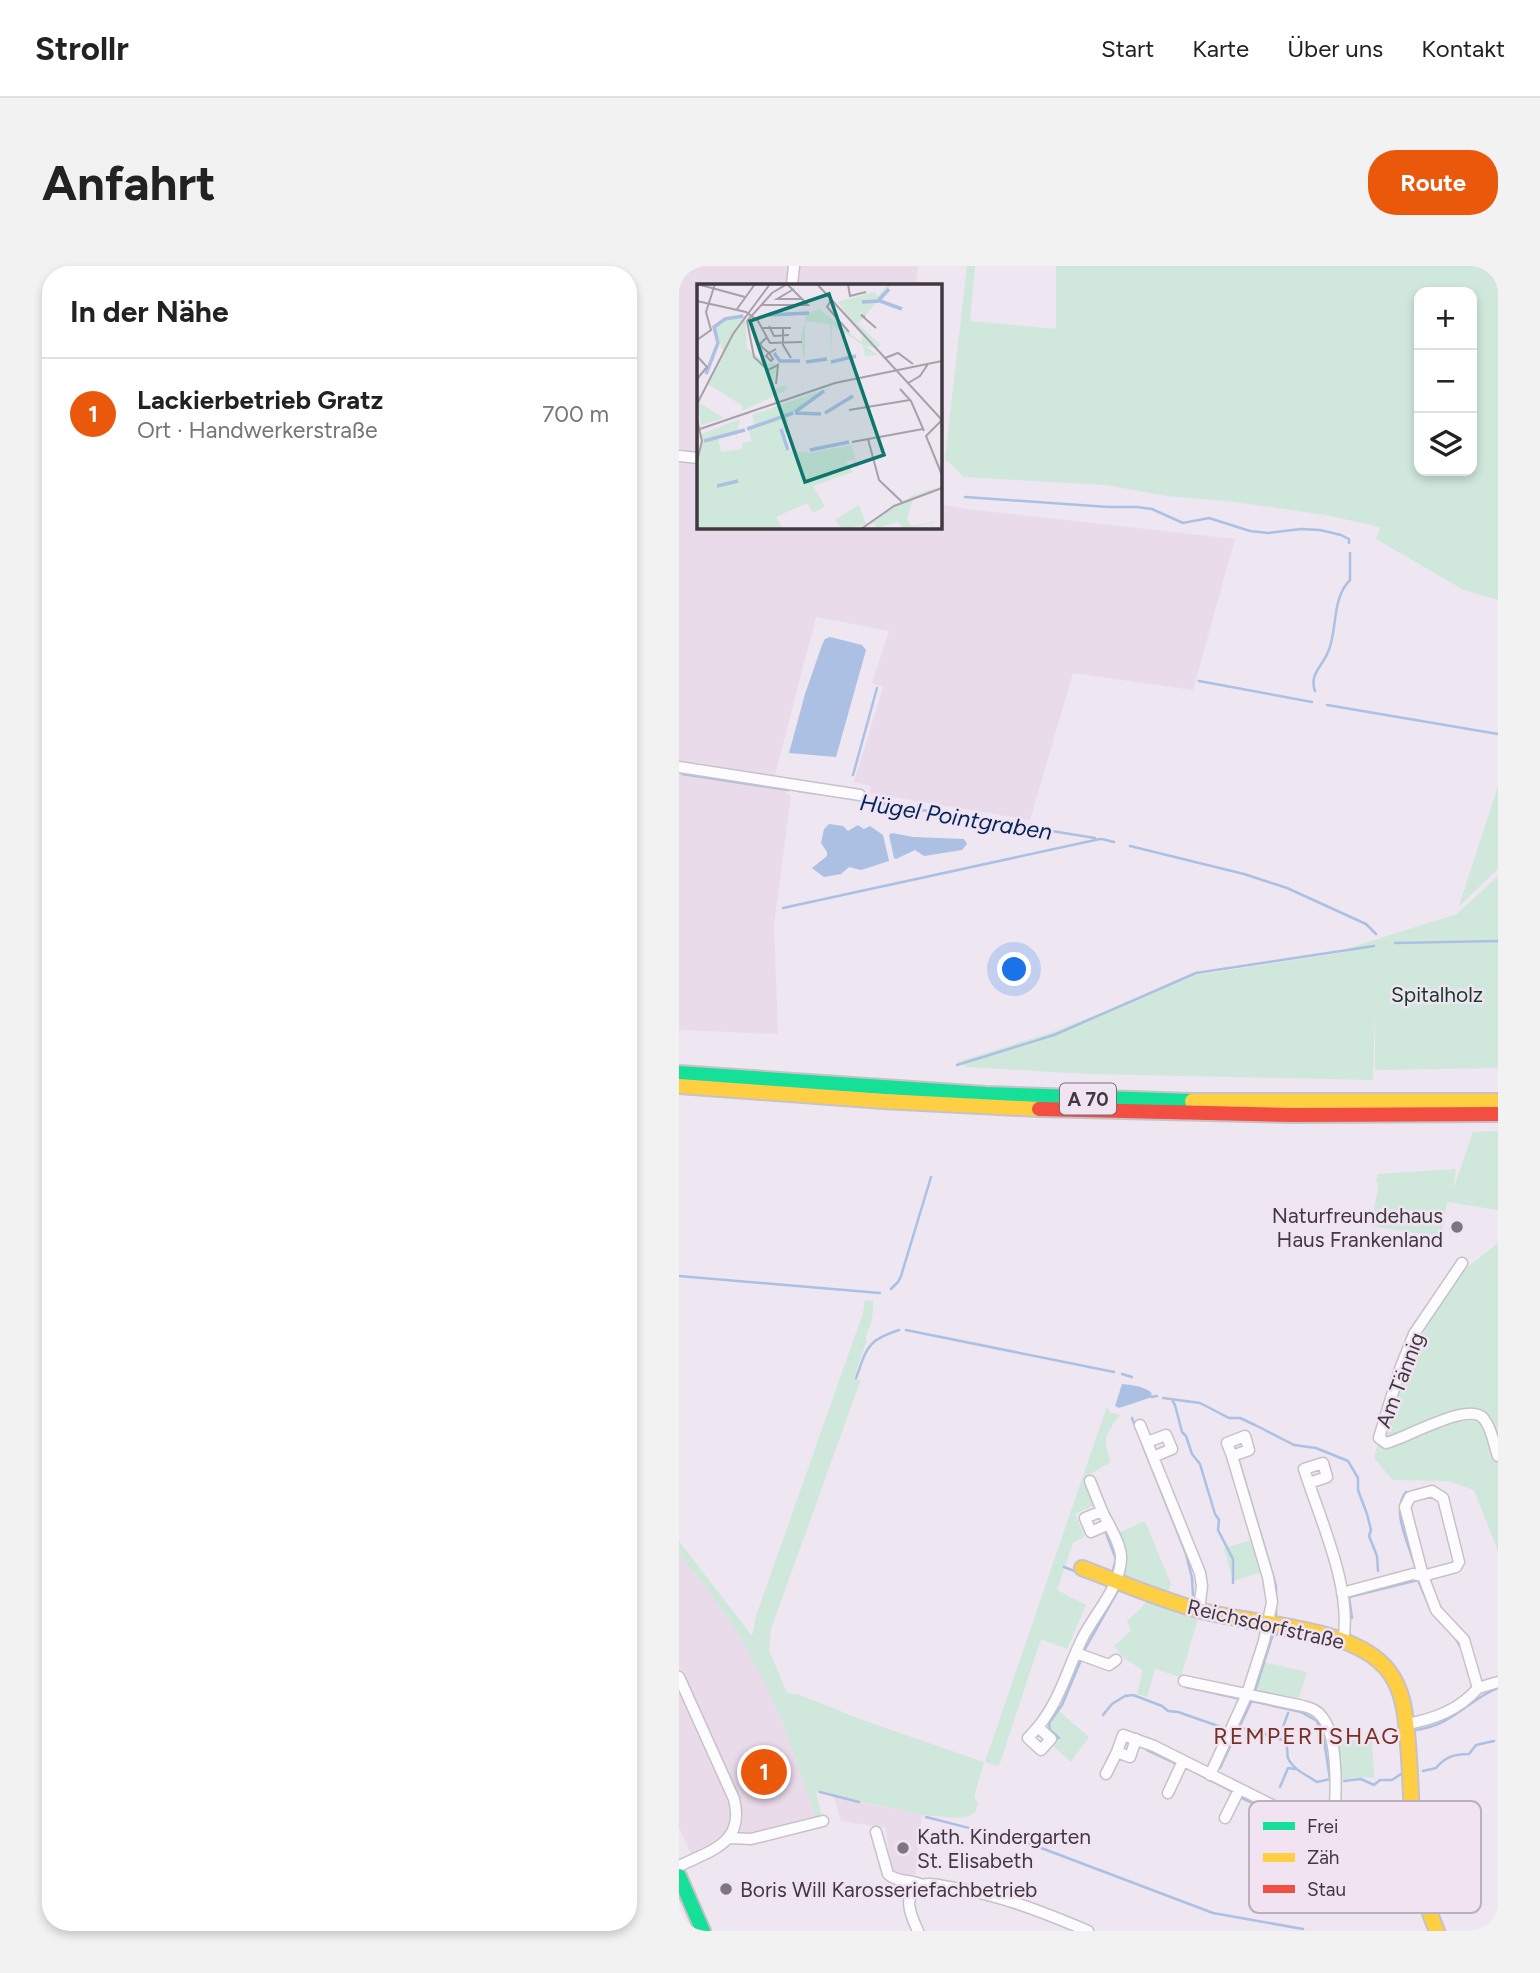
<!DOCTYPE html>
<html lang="de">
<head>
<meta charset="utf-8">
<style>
  body { margin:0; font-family:Figtree,sans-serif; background:#f2f2f2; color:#222 }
  .controls { position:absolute; right:21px; top:21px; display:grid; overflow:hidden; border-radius:14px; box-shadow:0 4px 10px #0003 }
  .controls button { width:63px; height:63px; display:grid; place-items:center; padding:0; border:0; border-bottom:2px solid #e0e0e0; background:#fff; color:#222; font:35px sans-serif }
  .you { position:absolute; left:336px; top:704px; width:24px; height:24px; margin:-18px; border:5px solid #fff; border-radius:50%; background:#1a73e8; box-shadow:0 0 0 10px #1a73e833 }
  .badge { display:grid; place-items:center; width:46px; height:46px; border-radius:50%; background:#ea580c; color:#fff; font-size:23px; font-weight:700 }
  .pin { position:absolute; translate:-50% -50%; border:4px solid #fff; box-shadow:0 2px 7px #0006 }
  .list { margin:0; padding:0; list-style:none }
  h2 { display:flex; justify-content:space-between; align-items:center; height:91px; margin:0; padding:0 28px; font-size:30px }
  h2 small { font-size:23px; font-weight:400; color:#767676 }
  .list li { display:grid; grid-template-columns:46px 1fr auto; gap:21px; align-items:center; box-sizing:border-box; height:112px; padding:0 28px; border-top:2px solid #e0e0e0 }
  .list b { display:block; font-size:26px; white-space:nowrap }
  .list p { margin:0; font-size:23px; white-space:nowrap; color:#767676 }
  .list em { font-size:23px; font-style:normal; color:#767676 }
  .icon { flex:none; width:38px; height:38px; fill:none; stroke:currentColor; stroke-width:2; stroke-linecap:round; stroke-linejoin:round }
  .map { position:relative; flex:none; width:819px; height:1665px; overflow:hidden; border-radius:28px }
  header { display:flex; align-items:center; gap:42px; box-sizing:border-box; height:98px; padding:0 35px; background:#fff; border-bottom:2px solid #e0e0e0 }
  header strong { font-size:33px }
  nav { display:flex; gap:38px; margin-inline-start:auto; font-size:24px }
  .intro { display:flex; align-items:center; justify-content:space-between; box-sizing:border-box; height:168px; padding:0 42px }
  h1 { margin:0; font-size:49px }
  .button { padding:18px 32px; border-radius:28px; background:#ea580c; color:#fff; font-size:24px; font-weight:700 }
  main { display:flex; gap:42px; padding:0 42px }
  aside { flex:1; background:#fff; border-radius:28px; box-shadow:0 4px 10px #0003 }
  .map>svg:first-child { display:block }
  .built { fill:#eadbeb }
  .green { fill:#d0e7db; fill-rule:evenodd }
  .water { fill:#acc0e3 }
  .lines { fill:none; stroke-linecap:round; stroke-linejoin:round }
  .stream { stroke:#acc0e3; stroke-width:2.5 }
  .street-casing { stroke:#c8c2c8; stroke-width:13 }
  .fast-casing { stroke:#c8c2c8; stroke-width:18 }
  .slow-casing { stroke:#c8c2c8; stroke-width:18 }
  .jam-casing { stroke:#c8c2c8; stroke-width:18 }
  .street { stroke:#fcfbfd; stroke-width:10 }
  .fast { stroke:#16e098; stroke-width:14 }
  .slow { stroke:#ffcf43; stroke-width:14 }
  .jam { stroke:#f24e42; stroke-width:14 }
  .poi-dot { fill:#7d767e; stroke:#f2e3f3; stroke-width:2.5 }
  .labels { text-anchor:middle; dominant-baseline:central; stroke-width:5; stroke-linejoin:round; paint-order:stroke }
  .shield { fill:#f2e3f3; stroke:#756d76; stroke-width:2 }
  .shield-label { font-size:19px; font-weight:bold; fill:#403a40 }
  .park-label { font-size:21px; fill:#103d27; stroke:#f2e3f3 }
  .poi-label { font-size:21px; fill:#403a40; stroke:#f2e3f3; text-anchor:start }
  .street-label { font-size:21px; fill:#403a40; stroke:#f2e3f3 }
  .water-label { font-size:23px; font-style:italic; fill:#00275b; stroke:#f2e3f3 }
  .neighbourhood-label { font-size:23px; letter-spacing:2px; fill:#753121; stroke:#f2e3f3 }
  .inset-river { fill:none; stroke:#acc0e3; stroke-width:3.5 }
  .inset-road { fill:none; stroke:#a8a1aa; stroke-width:2 }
  .view { fill:#0f766e; fill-opacity:0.15; stroke:#0f766e; stroke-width:3.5 }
  .inset-edge { fill:none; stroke:#403a40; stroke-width:3.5 }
  .key { fill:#f2e3f3; stroke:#bdb0bd; stroke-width:2 }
  .key-label { font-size:19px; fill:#403a40 }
</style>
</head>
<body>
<header>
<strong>Strollr</strong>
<nav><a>Start</a><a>Karte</a><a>Über uns</a><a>Kontakt</a></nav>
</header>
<div class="intro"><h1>Anfahrt</h1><a class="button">Route</a></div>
<main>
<aside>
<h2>In der Nähe<small></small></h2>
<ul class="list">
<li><span class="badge">1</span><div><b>Lackierbetrieb Gratz</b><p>Ort · Handwerkerstraße</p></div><em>700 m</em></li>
</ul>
</aside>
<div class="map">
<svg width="819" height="1665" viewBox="0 0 819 1665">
  <rect width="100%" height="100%" fill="#eee6f0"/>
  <!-- built -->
  <path class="built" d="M 0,0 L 239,0 L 237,19 L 19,19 L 19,261 L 261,261 L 261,238 L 288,243 L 556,273 L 514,424 L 394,407 L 351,554 L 191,527 L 192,520 L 175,516 L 204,421 L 193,417 L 210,365 L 137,351 L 94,517 L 112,530 L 95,659 L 99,768 L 0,764 Z
    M 0,1288 L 31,1327 L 62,1372 L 86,1418 L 104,1457 L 138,1555 L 84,1570 L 50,1571 L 30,1585 L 12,1588 L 0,1562 Z
    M 155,1531 L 243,1549 L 236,1611 L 217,1609 L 211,1603 L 207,1562 L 162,1555 Z"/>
  <!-- green -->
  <path class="green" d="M 288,0 L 296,0 L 291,55 L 377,63 L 377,0 L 819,0 L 819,334 L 785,324 L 697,273 L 701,262 L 697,260 L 647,249 L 557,236 L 489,230 L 427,219 L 285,211 L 266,193 ZM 740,26 L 793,26 L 793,205 L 740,205 Z
    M 819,520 L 819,603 L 780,640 Z
    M 819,610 L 819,802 L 696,804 L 696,743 L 694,814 L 410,808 L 289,801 L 278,796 L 374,766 L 518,709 L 667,686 L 667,683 L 778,648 Z
    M 819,865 L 819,944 L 768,936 L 762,971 L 692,960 L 700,917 L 697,916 L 699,908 L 777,903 L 774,924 L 794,866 Z
    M 819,977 L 819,1285 L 795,1224 L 769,1215 L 714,1214 L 695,1192 L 703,1164 L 753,1048 L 785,1004 Z
    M 186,1034 L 194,1035 C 194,1043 194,1053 191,1060 C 188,1067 186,1070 187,1077 L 175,1111 L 179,1114 L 182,1113 L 92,1363 L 90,1384 L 108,1427 L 118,1428 L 186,1455 L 305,1496 L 295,1531 L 299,1538 L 297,1545 L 290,1550 L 279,1552 L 243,1549 L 137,1526 L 144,1555 L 138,1555 L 104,1457 L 86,1418 L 62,1372 L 31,1327 L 0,1288 L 0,1275 L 73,1370 L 77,1350 L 184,1047 Z
    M 428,1140 L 431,1146 L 441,1149 C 426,1169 423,1172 432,1196 L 413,1207 L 406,1215 L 416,1239 L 396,1248 L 406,1270 L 394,1277 L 378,1324 L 407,1339 L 388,1383 L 362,1373 L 320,1500 L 306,1496 Z
    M 466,1255 L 492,1318 L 489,1326 L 443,1308 L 437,1268 Z
    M 576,1273 L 586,1305 L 554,1315 L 545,1282 Z
    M 471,1330 L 521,1345 L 502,1411 L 476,1403 L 468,1431 L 458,1428 L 464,1404 L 446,1393 L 435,1380 L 452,1365 L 448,1355 L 462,1342 Z
    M 583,1396 L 628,1406 L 619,1435 L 580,1426 L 577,1417 Z
    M 375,1441 L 410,1471 L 392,1496 L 371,1477 L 362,1458 Z
    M 693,1471 L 695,1512 C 681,1510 670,1514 656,1513 L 653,1477 Z"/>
  <!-- water -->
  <path class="water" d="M 151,371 L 183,379 L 187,384 L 157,491 L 110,487 L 126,428 L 143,379 L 146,373 Z
    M 150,558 L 164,560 L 169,565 L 179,559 L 185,563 L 191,560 L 204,569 L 210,595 L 182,604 L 170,601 L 162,608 L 145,611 L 133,602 L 148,590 L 148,586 L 142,577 L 145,563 Z
    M 213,567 L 234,571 L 285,573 L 288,578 L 283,584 L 245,590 L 236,584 L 217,593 L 215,592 L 210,569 Z
    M 443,1118 C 455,1119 462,1120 472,1126 L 473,1131 L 440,1142 L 436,1140 Z"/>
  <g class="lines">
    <!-- stream -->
    <path class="stream" d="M 286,231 L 429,241 L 458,241 L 473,243 L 504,257 L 530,252 L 571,265 L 589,267 L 622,263 L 641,264 L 662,269 L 670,273 L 670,277
      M 520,415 L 633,436
      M 636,425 C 630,408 643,401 649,386 C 659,364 652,333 671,314 L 671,287
      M 648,439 L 819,468
      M 3,508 L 109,524
      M 174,509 L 198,422
      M 119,525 L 157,530
      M 181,534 L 416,572
      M 423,573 L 435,576
      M 451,580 L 565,608 L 608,622 L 687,658 L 697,668
      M 104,642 L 421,573
      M 716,677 L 819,675
      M 278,799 L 375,769 L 517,707 L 695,680
      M 0,1010 L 201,1027
      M 212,1023 L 219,1016 L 222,1010 L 252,911
      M 227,1064 L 435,1106
      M 443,1108 L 453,1111
      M 177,1112 C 188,1082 188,1074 220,1064
      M 473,1131 L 478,1130
      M 484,1132 L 521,1137 L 550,1152 L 561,1152 L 576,1159 L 615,1179 L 637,1182 L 669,1195 L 679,1212 L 679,1224 L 688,1248 L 692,1264 L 690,1270 L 698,1290 L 699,1305
      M 493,1134 L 496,1139 L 503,1166 L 507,1170 L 513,1188 L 521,1198 L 536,1248 L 540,1254 L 539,1264 L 554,1293 L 554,1317
      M 453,1152 L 507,1288 L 513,1312 L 514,1329
      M 560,1195 L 597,1320 L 597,1352
      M 727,1226 C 712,1244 729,1276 735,1297
      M 427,1267 L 437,1293 L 434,1304
      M 385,1301 L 398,1306
      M 673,1352 L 670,1331 L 739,1314 L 753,1347 L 775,1370 L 783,1383
      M 549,1358 L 584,1366
      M 590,1367 L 653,1379
      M 406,1383 L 440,1323
      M 507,1421 L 562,1433
      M 575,1428 L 594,1368
      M 568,1434 L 622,1446 L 638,1455 L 645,1474 L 652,1520
      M 424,1449 L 433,1438 L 446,1430 L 454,1429 L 483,1440 L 489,1445 L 499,1446 L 542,1461
      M 559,1461 C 574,1465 588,1467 601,1473 C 611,1476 607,1485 609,1492 C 614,1504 628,1509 638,1516 L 651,1513
      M 737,1464 C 776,1458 787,1435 819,1422
      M 380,1472 L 371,1464 L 370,1457 L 383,1439 L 402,1394
      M 604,1474 L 604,1461 L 609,1447
      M 468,1484 L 496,1497
      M 508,1502 L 554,1526
      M 541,1502 L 573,1434
      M 744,1505 L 757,1502 C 766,1491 775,1488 790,1488 L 797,1479 L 815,1475
      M 665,1515 L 682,1513 L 695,1519 L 701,1514 L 713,1514 L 725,1506
      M 601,1521 L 609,1502 L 616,1503
      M 141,1526 L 180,1536
      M 563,1532 L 615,1557
      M 247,1551 L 349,1577 L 534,1647 L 624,1663
      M 626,1560 L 638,1563
      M 655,1566 L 669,1569
      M 682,1571 L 717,1572"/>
    <!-- street casing -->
    <g class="street-casing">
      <path id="street" d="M 113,19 L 115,0
        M 0,190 L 19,192
        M 0,501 L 181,529
        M 783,997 L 735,1068 L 721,1103 L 700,1172 L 707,1177 C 728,1172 791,1134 805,1153 C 813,1163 815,1179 819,1190
        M 461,1159 L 468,1176
        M 487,1169 L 493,1183 L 474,1191 L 468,1176 Z
        M 566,1170 L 570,1184 L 553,1190 L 548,1177 Z
        M 474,1191 L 521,1307 L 523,1320 L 520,1344
        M 411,1215 L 423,1245
        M 630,1217 L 648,1211 L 644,1197 L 625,1203 C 641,1253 674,1324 664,1375
        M 753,1225 L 764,1232 L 780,1296 L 777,1301 L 744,1310 L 726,1241 L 731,1231 Z
        M 663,1327 L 734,1308 L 744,1310 L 757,1344 L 785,1374 L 799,1422 C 780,1444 755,1453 728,1458
        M 397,1387 L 430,1399 L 437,1394
        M 0,1411 L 55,1533 C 66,1577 33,1584 0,1600
        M 505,1415 L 624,1440 C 632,1442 638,1444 643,1451 C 660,1471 658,1536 653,1562
        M 799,1422 L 819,1416
        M 359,1461 C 381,1434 388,1404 403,1373 C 415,1348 443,1320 442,1290 C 441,1276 429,1258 423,1245 L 406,1252 L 412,1266 L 430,1258
        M 359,1461 L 372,1473 L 362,1484 L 349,1472 Z
        M 457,1473 L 451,1491 L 438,1486 L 444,1469 L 475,1480 L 621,1553 L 676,1565 L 731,1568
        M 427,1508 L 438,1486
        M 531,1509 L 568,1428 L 585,1375 L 593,1336 L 589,1311 L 553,1190
        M 489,1527 L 504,1495
        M 546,1552 L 560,1524
        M 197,1566 L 209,1608 C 218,1617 232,1613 243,1619
        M 51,1572 L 72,1573 L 144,1555
        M 612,1582 L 621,1553
        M 667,1615 L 676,1565
        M 239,1665 C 232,1650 221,1627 244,1619 C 252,1616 263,1620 270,1621 C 319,1628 364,1646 409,1665"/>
    </g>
    <!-- fast casing -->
    <g class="fast-casing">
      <path id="fast" d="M 0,807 L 307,828 L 513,835
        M 0,1610 L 24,1665"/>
    </g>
    <!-- slow casing -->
    <g class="slow-casing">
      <path id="slow" d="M 0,820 L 205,835 L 360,843
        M 513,835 L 819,835
        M 403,1302 C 443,1317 482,1334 523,1345 C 574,1358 660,1360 700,1395 C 718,1410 725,1434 727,1457 C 736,1532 726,1593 758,1665"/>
    </g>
    <!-- jam casing -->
    <g class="jam-casing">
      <path id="jam" d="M 360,843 L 614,849 L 819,848"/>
    </g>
    <!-- street -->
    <use href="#street" class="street"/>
    <!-- fast -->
    <use href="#fast" class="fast"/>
    <!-- slow -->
    <use href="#slow" class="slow"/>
    <!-- jam -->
    <use href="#jam" class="jam"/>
  </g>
  <!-- markers -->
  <g class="poi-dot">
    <circle cx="778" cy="961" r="7"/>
    <circle cx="224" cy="1582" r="7"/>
    <circle cx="47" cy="1623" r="7"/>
  </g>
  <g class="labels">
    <!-- shield labels -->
    <rect class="shield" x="381" y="817.5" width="56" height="31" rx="5"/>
    <g class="shield-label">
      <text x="409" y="833">A 70</text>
    </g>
    <!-- park labels -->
    <g class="park-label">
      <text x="758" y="728">Spitalholz</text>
    </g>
    <!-- poi labels -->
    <g class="poi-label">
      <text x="764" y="949" text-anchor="end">Naturfreundehaus<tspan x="764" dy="24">Haus Frankenland</tspan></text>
      <text x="238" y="1570">Kath. Kindergarten<tspan x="238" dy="24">St. Elisabeth</tspan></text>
      <text x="61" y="1623">Boris Will Karosseriefachbetrieb</text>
    </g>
    <!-- street labels -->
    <g class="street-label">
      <text transform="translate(721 1114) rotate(-69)">Am Tännig</text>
      <text transform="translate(587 1358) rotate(13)">Reichsdorfstraße</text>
    </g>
    <!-- water labels -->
    <g class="water-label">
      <text transform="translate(277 551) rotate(9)">Hügel Pointgraben</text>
    </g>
    <!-- neighbourhood labels -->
    <g class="neighbourhood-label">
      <text x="628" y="1470">REMPERTSHAG</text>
    </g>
  </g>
  <!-- overview -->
  <g transform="translate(18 18)">
    <rect width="245" height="245" fill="#eee6f0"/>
    <path d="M 191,0 L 195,0 L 161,40 L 183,60 L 181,64 L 167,62 L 181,71 L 168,72 L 166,61 L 135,41 L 134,77 L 133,40 L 108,37 L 108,75 L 107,74 L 104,55 L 109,30 L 122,25 L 164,58 L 166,53 L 141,18 L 177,8 L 181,12 ZM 48,31 L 50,65 L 70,79 L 81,79 L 75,106 L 89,101 L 90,106 L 45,127 L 46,122 L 11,100 L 27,71 L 18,43 L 28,35 ZM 134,103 L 91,134 L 89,152 L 91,166 L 112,169 L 155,161 L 161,187 L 157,175 L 149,177 L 156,188 L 116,202 L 128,222 L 116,229 L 110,219 L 79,233 L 86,245 L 0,245 L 0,179 L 5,150 L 43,135 L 39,150 L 42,158 L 37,149 L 21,154 L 24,168 L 45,165 L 45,159 L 54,157 L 51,143 L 58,140 L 55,131 ZM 1,118 L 27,134 L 4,141 ZM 245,202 L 216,215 L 210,234 L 214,242 L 245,236 L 234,239 L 235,245 L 233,239 L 207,245 L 201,238 L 180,244 L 177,239 L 145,245 L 138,236 L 162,221 L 169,240 L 215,212 Z" fill="#d0e7db"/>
    <path class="inset-river" d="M 183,17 L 205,25M 165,18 L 181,17 L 192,5M 72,31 L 112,29M 77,69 L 83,77 L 103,77M 109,78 L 130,75M 134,78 L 159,72M 9,90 L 21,59 L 17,43 L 28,35 L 46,32M 98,128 L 127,107M 98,129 L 124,130M 128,129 L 156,112M 50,145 L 96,129M 84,145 L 91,166M 7,157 L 48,146M 113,166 L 152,158M 20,202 L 41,197"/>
    <path class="inset-road" d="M 0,0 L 48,13M 120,0 L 245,136 L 229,152 L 245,191M 151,0 L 153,12 L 169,8M 97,5 L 80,15 L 106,15M 134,16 L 130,23 L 152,48M 0,17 L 49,28 L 61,37 L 73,59 L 105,58M 40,25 L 58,0M 168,33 L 164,31 L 179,44M 50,37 L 75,9 L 90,0 L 111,21 L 65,21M 50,37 L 57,73 L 71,86 L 81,81 L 79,100M 72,42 L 77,52 L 92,51M 86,43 L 86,61 L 94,74M 65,44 L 94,44M 69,54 L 63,60 L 66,64 L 72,69 L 79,65M 0,56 L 14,46 L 9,28 L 18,0M 72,69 L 76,75 L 74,77 L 69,72 ZM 0,72 L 10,83 L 0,95M 188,74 L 201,69 L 216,80M 211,99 L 223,92 L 231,80M 203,105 L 214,117 L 227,147M 0,120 L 36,50 L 73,0M 152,126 L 213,116M 0,135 L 5,157 L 0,177M 0,146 L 138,99 L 245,77M 171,155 L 182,196 L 205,218M 155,158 L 226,145M 164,245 L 197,222 L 245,204"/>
    <path class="view" d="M 132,10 L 187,171 L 108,198 L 53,37 Z"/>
    <rect width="245" height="245" class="inset-edge"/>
  </g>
  <!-- legend -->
  <rect x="570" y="1535" width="232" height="112" rx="10" class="key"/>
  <rect x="584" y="1556" width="32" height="8" fill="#16e098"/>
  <rect x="584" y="1587" width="32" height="9" fill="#ffcf43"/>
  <rect x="584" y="1619" width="32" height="8" fill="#f24e42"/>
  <g class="key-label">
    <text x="628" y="1567">Frei</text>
    <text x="628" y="1598">Zäh</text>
    <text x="628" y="1630">Stau</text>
  </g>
</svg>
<div class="controls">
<button>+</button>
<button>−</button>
<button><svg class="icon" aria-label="layers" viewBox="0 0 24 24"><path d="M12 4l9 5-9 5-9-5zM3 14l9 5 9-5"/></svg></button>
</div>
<div class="you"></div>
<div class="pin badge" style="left:85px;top:1506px">1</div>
</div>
</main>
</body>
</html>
